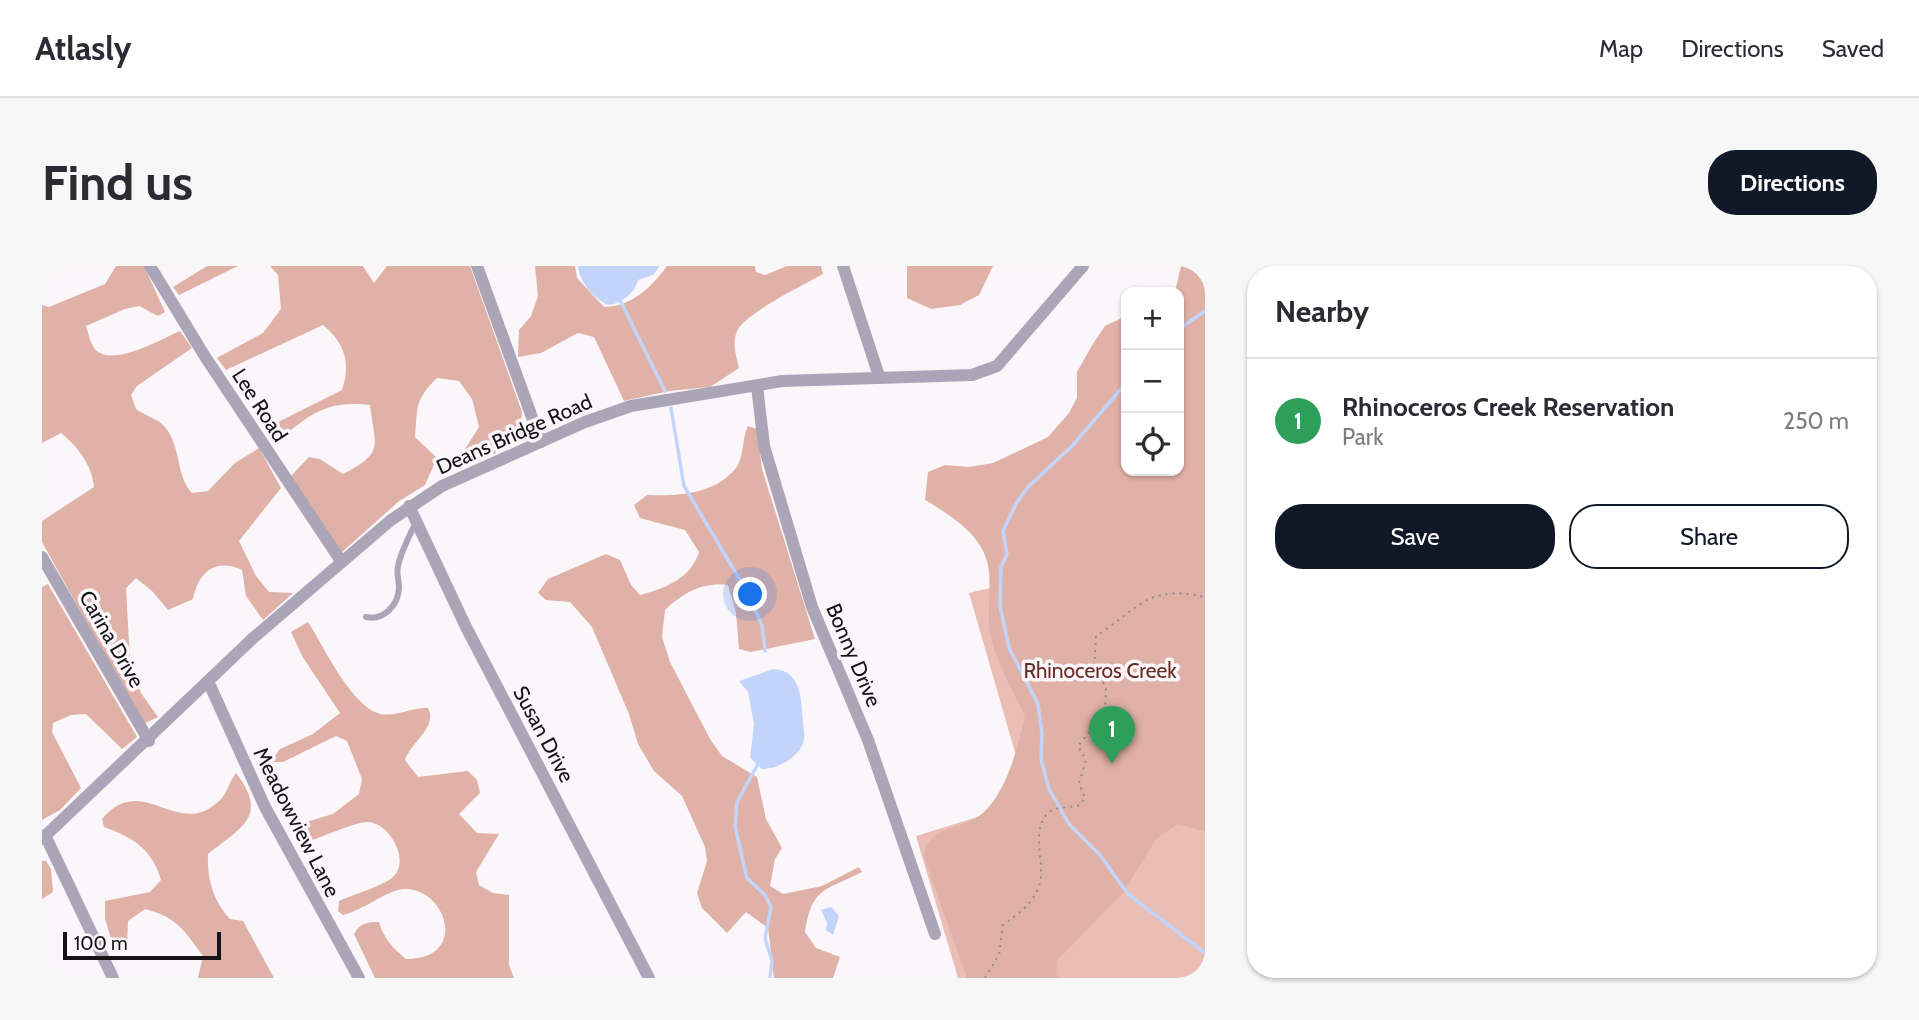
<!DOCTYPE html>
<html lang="en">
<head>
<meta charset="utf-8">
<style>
  body { margin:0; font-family:Cabin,sans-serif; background:#f7f7f7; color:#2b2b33 }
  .controls { position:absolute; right:21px; top:21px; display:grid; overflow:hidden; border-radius:14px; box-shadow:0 2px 5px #0004 }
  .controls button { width:63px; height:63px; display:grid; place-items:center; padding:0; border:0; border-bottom:2px solid #e1e1e2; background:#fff; color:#2b2b33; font:35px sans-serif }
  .scale { position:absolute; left:21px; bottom:18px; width:158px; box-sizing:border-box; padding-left:7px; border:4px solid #151315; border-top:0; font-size:19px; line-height:24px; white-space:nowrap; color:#151315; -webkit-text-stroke:5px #faf6fa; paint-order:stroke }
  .you { position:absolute; left:709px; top:329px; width:24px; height:24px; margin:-18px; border:5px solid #fff; border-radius:50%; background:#1a73e8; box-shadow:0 0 0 10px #1a73e833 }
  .badge { display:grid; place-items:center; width:46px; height:46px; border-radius:50%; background:#111827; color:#fff; font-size:23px; font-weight:700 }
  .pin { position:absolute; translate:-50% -58px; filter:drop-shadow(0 2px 4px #0008) }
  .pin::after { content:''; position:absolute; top:37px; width:24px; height:21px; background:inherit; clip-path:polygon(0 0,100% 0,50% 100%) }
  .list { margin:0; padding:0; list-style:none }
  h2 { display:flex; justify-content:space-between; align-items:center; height:91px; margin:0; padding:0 28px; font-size:30px }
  h2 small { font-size:23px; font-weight:400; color:#7c7c81 }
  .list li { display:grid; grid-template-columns:46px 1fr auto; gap:21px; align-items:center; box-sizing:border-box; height:126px; padding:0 28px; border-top:2px solid #e1e1e2 }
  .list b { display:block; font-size:26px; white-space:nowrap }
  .list p { margin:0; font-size:23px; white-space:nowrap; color:#7c7c81 }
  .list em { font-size:23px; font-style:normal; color:#7c7c81 }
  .actions { display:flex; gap:14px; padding:21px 28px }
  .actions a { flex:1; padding:16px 0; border:2px solid #111827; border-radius:28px; text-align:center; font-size:24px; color:#111827 }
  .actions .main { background:#111827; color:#fff }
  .icon { flex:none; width:38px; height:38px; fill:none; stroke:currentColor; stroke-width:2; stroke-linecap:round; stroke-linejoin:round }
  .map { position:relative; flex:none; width:1163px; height:712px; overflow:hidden; border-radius:28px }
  header { display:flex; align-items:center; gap:42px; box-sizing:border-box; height:98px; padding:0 35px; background:#fff; border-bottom:2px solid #e1e1e2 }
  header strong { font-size:33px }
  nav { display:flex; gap:38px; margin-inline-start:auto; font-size:24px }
  .intro { display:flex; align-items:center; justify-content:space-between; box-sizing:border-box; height:168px; padding:0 42px }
  h1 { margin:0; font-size:49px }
  .button { padding:18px 32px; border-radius:28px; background:#111827; color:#fff; font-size:24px; font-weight:700 }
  main { display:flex; gap:42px; padding:0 42px }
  aside { flex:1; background:#fff; border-radius:28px; box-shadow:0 2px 5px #0004 }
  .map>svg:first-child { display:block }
  .green { fill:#eabeb5 }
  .forest { fill:#e0b1a7 }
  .water { fill:#c3d4fb }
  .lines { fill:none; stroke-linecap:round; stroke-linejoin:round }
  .stream { stroke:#c3d4fb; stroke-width:3.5 }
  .path { stroke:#8f8c8f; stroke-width:2; stroke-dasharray:2 5; stroke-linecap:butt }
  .service { stroke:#aaa5b7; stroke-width:6 }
  .minor { stroke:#aaa5b7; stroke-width:12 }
  .labels { text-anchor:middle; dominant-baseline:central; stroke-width:7; stroke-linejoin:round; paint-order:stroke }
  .street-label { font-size:21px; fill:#151315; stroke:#faf6fa }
  .park-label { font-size:21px; fill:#672c22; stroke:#faf6fa }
</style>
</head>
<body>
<header>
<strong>Atlasly</strong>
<nav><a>Map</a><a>Directions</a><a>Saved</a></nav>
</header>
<div class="intro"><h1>Find us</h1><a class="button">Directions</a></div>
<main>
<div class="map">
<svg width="1163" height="712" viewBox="0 0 1163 712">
  <rect width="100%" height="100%" fill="#faf6fa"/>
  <!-- green -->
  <path class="green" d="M 1163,271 L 1163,712 L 916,712 L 874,570 L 987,535 L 927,327 Z"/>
  <!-- forest -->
  <path class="forest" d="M 74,0 L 102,0 L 123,46 L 116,50 L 97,40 L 83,43 L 44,60 C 47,68 48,80 55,85 C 73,100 120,73 138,65 L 150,82 L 95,120 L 89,129 L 94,143 C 102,149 116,153 122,160 C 140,180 133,209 150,227 L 166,225 L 193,197 L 217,182 L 239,222 L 197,275 L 214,310 L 227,326 L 251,327 L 221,354 L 204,330 L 200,304 C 173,291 156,307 151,333 L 126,344 L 110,325 L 94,312 L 84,322 L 88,396 L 99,427 L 116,451 L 101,458 L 0,276 L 0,255 L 52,221 C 50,199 36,181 19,167 L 0,177 L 0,39 L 7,41 L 63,18 Z
    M 165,0 L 196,0 L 137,29 L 131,21 Z
    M 228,0 L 321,0 L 332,17 L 345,0 L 428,0 L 480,146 L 477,177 L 419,203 L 414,197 L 437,161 L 430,133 L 417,115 L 395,112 C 372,135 376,140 373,171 L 395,192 L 383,219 L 356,236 L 299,287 L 249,210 L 267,191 L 278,193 L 301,208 C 343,186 333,181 328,139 C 285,134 268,148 237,174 L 222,163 L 300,124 C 309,97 303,77 281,59 L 184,104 L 175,92 L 221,67 L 239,43 L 236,9 Z
    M 493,0 L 533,0 L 535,12 L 562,41 C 589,41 610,21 625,0 L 713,0 L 714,6 L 723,9 L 745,0 L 779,0 L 781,8 C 763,18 702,48 695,65 C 690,78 694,89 697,102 L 668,121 L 627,125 L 582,135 L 552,71 L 536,67 L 499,87 L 476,91 L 477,64 L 489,50 L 496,30 Z
    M 865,0 L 951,0 L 937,29 L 918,39 L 889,43 L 865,32 Z
    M 1139,0 L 1163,0 L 1163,566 L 1136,558 L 1115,572 L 1080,628 L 1015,694 L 1014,708 L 1018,712 L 925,712 L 882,591 C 888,556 922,566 943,545 C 966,522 976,480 983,450 C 971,424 956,400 949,372 C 943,347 952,314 944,292 C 935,265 906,248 883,234 L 886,206 L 903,199 L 927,201 L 951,197 L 1006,171 L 1027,147 L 1035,132 L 1035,106 L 1049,81 L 1063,60 L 1084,50 L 1084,205 L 1137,205 L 1137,26 L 1133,26 Z
    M 706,160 L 715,163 L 720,203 L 773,373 L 709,386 L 697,383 L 694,347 L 686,319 C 660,316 641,327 623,344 L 620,371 L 628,396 L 668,473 L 680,490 L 715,511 L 724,553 L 740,582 L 733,593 L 728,620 L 741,628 L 780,620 L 817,601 L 820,606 C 783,625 770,621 763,666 L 774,682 L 798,691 L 791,712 L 732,712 L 726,662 L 704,646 L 685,667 L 660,642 L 655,627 L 665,595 L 663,581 L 640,530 L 612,505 L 596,478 L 587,448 L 550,361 L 528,336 L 504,334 L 496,327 L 506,313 L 564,288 L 578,294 L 589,319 L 598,329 C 624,322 649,312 657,286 L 643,264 L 598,252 L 592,239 L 605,229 C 636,230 672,229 694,202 C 702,192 700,172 706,160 Z
    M 6,318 L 95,471 L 80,483 L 44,448 L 29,449 L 11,457 L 10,466 L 39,522 L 18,544 L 0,554 L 0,321 Z
    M 266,356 C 281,379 310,442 339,448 C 355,451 370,441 386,442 C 396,461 369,476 363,494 L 376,511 L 426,505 L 435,514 L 438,527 L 417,548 L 435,567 L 457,568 L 434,606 L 437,619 L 451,627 L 467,629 L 467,699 L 472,712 L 333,712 L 312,668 C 318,657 325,656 337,656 C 342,673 351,682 364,693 C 432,692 400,614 356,624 C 340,628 321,644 301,649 L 296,645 L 297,635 C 310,629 344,619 352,610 C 368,593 347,556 325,556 C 313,556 276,573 262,577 L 258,573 L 257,564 L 264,556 L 291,548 L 317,528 L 320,513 L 305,475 L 294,470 L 241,496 L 228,496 L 238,483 L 271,468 L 298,447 L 260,390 L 249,366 Z
    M 194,507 C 227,550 200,561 166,588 C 165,614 171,634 188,653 L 201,655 L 232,712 L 156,712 L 161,690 C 141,663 136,652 103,643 L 86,655 L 85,680 L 72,682 L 63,653 L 63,635 L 108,626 L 119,614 C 110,583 92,572 62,561 L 60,553 C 101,504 135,575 177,535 C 186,527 186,517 194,507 Z
    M 0,595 L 4,595 L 9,603 L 11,626 L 0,633 Z"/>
  <!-- water -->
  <path class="water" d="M 536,0 L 618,0 L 611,9 L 596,14 C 593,27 579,38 566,39 C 551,31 538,17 536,0 Z
    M 732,403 C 760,405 759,434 761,455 C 761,463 764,470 761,477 C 756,492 735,503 720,503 L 708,492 L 712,458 L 706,426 L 697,415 Z
    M 789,641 L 797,650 L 791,669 L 784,664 L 785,657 L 779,644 Z"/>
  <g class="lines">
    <!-- stream -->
    <path class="stream" d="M 579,36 L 623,125
      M 1137,63 L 1163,45
      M 1084,117 L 1031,179 L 986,221 L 975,236 L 961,265 L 965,288 L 959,301 L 958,340 L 967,382 L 996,438 L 1000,468 L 999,493 L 1007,523 L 1027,558 L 1058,589 L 1086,628 L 1163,687
      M 629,142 L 642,220 L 704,324 L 720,359 L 723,385
      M 716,498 L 695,536 L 693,561 L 705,612 L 723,629 L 729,641 L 723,672 L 730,695 L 728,712"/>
    <!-- path -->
    <path class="path" d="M 943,712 L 957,689 L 961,659 C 976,648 990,639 997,620 C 1005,600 985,557 1011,544 C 1019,540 1030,542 1038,539 L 1043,532 L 1037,517 L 1044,494 L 1036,480 L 1063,446 L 1064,421 L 1052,403 L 1054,370 C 1098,342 1105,318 1163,331"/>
    <!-- service -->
    <path class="service" d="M 324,351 C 341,355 356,340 357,322 C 357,314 354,307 356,300 C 359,285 367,271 373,258"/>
    <!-- minor -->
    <path class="minor" d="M 108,0 L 162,89 L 299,295
      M 435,0 L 499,176
      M 801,0 L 837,110
      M 715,120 L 722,180 L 770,341 L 826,474 L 893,668
      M 367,240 L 424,361 L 607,712
      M 0,291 L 107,475
      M 166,415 L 223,541 L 317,712
      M 3,569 L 71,712
      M 0,573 L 210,373 L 349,254 L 400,220 L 543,156 L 589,140 L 740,115 L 930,109 L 955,100 L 1041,0"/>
  </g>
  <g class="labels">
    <!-- street labels -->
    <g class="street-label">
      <text transform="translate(218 139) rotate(57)">Lee Road</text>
      <text transform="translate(472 168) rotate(-24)">Deans Bridge Road</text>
      <text transform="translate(70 373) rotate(60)">Carina Drive</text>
      <text transform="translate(812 389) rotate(67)">Bonny Drive</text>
      <text transform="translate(502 468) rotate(62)">Susan Drive</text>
      <text transform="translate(255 556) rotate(63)">Meadowview Lane</text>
    </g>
    <!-- park labels -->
    <g class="park-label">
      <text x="1058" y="404">Rhinoceros Creek</text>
    </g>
  </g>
</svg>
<div class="controls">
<button>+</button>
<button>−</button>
<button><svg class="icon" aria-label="locate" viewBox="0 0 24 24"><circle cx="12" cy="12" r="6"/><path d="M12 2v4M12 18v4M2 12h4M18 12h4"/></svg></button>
</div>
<div class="scale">100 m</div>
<div class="you"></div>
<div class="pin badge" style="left:1070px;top:498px;background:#2e9e5b">1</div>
</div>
<aside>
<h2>Nearby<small></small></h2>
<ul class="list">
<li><span class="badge" style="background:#2e9e5b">1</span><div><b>Rhinoceros Creek Reservation</b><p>Park</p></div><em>250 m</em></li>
</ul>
<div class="actions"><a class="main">Save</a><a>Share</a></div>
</aside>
</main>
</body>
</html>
